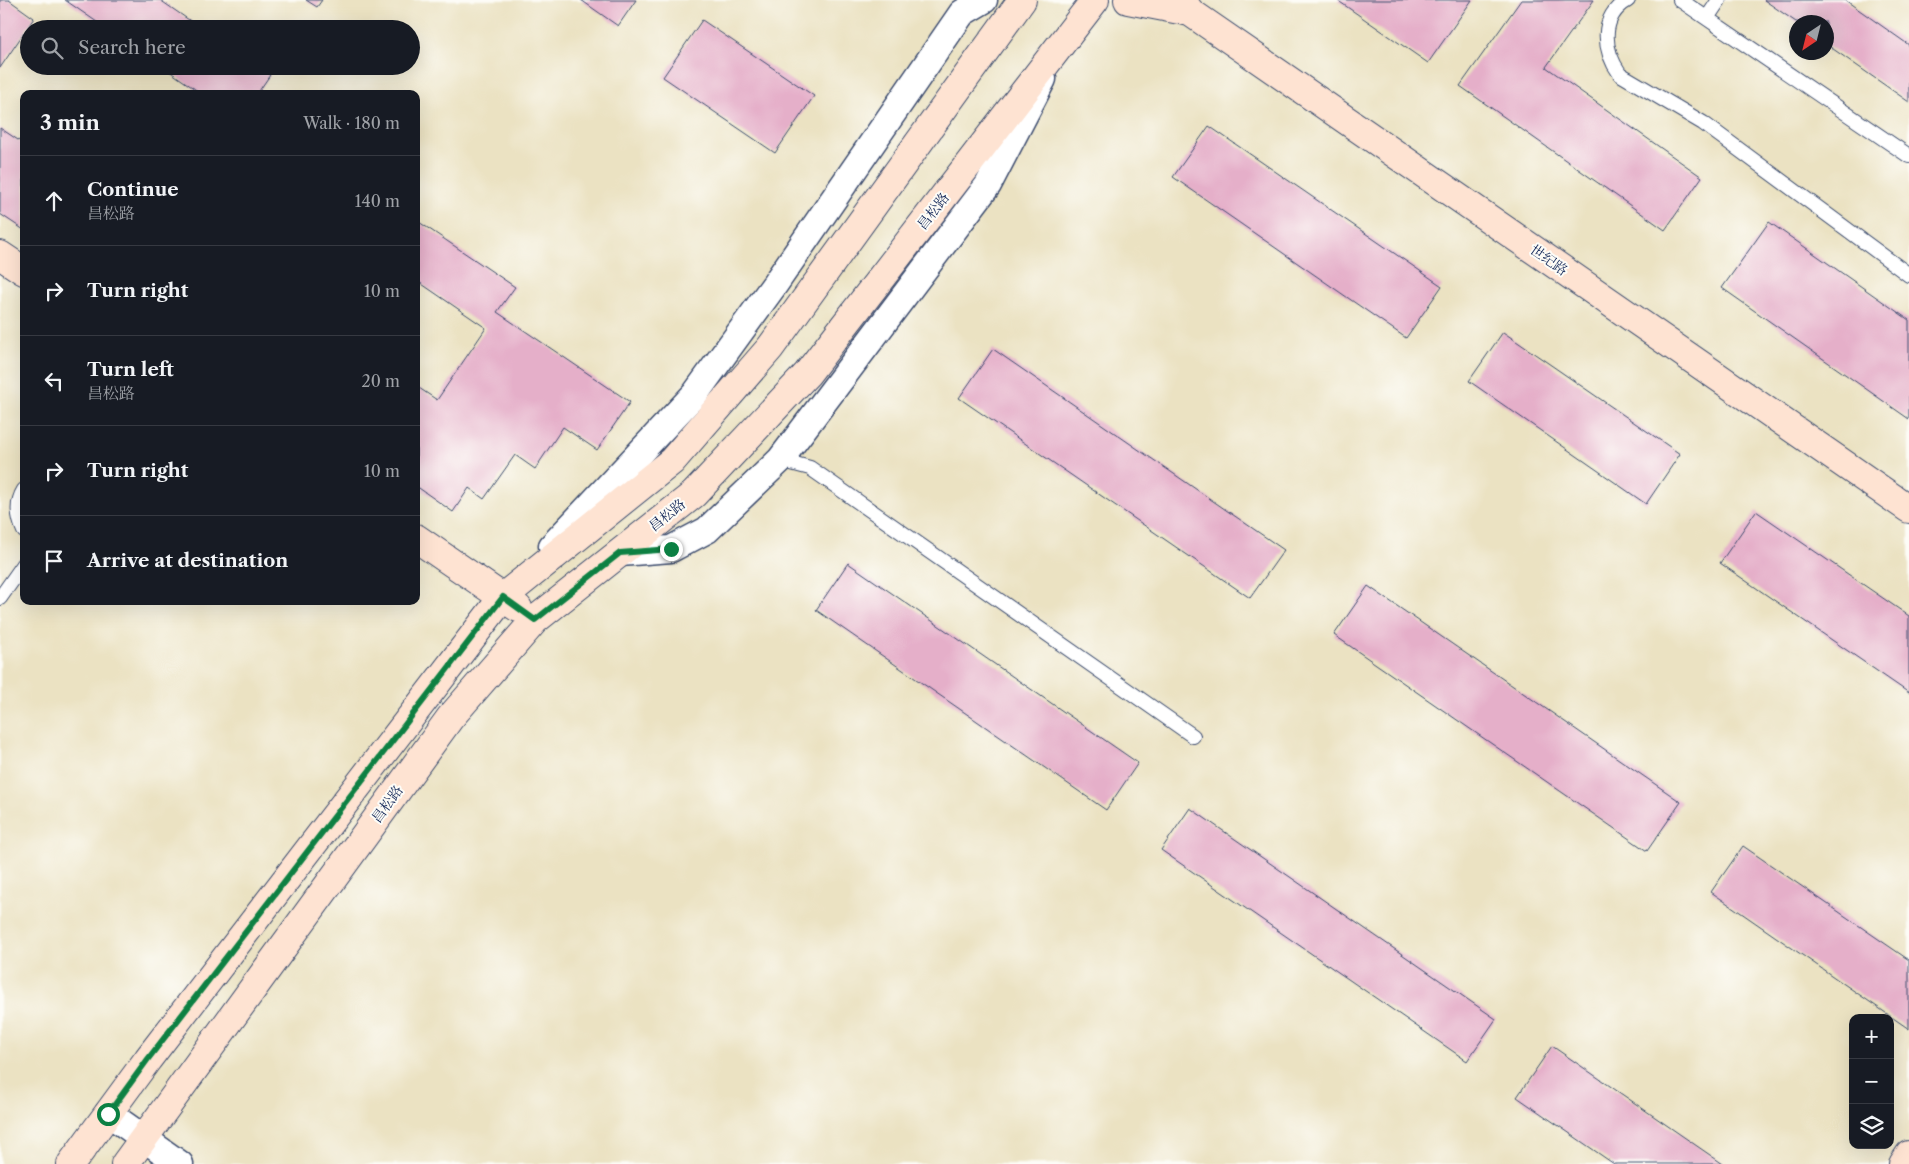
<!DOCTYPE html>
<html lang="en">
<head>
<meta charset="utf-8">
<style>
  body { margin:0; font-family:"Libre Caslon Text","Noto Serif SC",serif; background:#20242c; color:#f1f3f6 }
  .controls { position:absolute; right:15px; bottom:15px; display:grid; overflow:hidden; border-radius:10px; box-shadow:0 5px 20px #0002 }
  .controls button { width:45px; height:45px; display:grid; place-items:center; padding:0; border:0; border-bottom:1px solid #363941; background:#171b24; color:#f1f3f6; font:25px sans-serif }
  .compass { position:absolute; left:1789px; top:15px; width:45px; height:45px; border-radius:50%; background:#171b24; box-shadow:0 5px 20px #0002; rotate:215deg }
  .stop { position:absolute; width:15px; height:15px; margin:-11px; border:4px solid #0b8043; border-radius:50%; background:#fff }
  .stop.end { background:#0b8043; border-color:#fff; box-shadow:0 1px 5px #0008 }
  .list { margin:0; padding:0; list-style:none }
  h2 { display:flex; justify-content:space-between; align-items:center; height:65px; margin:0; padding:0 20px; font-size:21px }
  h2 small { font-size:16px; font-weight:400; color:#9ea1a6 }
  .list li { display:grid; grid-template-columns:32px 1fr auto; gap:15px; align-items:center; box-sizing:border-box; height:90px; padding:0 20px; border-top:1px solid #363941 }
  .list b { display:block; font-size:19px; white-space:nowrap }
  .list p { margin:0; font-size:16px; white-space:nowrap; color:#9ea1a6 }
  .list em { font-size:16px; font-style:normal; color:#9ea1a6 }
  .icon { flex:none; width:28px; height:28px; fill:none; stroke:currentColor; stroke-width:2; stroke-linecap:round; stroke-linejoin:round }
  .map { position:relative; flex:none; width:1909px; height:1164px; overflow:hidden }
  .search { position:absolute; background:#171b24; box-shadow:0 5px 20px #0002; left:20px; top:20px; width:400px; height:55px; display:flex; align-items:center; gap:12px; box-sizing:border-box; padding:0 18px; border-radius:28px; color:#9ea1a6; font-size:19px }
  .panel { position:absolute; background:#171b24; box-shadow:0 5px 20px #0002; left:20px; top:90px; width:400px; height:515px; border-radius:10px }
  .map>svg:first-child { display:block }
  .building { fill:#e5afc9 }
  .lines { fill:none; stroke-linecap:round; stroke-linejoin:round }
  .lane-casing { stroke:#3a4a6d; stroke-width:16 }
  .street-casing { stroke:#3a4a6d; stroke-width:29 }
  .secondary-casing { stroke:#3a4a6d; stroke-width:30 }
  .lane { stroke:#fff; stroke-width:14 }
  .street { stroke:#fff; stroke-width:26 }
  .secondary { stroke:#fee3d2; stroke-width:28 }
  .route { stroke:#0b8043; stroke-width:6 }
  .labels { text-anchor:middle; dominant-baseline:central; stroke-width:4; stroke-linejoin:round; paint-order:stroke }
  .street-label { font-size:14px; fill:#1b2f5e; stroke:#fdfcf7 }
</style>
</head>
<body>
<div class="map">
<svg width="1909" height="1164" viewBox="0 0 1909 1164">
  <rect width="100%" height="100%" fill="#fdfcf7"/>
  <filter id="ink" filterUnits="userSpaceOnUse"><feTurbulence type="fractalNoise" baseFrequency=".02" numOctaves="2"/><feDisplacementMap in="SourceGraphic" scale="10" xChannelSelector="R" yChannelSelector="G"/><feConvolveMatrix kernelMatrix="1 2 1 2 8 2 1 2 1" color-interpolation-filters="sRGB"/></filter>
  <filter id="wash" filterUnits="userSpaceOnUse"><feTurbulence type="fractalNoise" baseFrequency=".0096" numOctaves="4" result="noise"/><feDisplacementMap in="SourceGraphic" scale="20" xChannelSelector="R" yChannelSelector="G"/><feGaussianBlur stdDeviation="1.12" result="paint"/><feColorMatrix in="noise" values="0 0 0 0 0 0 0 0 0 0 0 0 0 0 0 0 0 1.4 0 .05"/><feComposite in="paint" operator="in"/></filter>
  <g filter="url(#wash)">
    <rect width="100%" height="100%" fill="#ebe2c2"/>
    <g id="blocks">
      <!-- building -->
      <path class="building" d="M 0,0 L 9,0 L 34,18 L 0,68 Z
        M 65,0 L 160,0 L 202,29 L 107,29 Z
        M 306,0 L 322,0 L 317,7 Z
        M 581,0 L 636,0 L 618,26 Z
        M 1337,0 L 1472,0 L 1428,63 Z
        M 1521,0 L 1594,0 L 1546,67 L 1702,177 L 1665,230 L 1460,86 Z
        M 1764,0 L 1845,0 L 1909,45 L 1909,102 L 1826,44 L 1826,22 L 1796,22 Z
        M 702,20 L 814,96 L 775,153 L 663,77 Z
        M 162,66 L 257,66 L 270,75 L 257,94 L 202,94 Z
        M 1209,126 L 1442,286 L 1406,338 L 1173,177 Z
        M 0,128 L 24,144 L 24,230 L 0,214 Z
        M 416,220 L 515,287 L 497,312 L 630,402 L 597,450 L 563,427 L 535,469 L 515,455 L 484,499 L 469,488 L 453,512 L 416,486 L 416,386 L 437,400 L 486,328 L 416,280 Z
        M 1769,222 L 1909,320 L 1909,419 L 1722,288 Z
        M 1503,332 L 1680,454 L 1646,504 L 1469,381 Z
        M 993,349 L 1284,550 L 1250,598 L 959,398 Z
        M 1756,511 L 1909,616 L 1909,693 L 1720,563 Z
        M 848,563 L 1138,763 L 1106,810 L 816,610 Z
        M 1368,586 L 1681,802 L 1647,851 L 1334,635 Z
        M 1190,808 L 1496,1019 L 1467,1061 L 1161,850 Z
        M 1743,846 L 1909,960 L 1909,1029 L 1711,892 Z
        M 1552,1046 L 1723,1164 L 1614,1164 L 1517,1097 Z"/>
    </g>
  </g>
  <g filter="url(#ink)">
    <use href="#blocks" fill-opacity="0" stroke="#3a4a6d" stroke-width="1"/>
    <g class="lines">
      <!-- lane casing -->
      <g class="lane-casing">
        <path id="lane" d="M 1628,0 C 1599,17 1603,50 1620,74 L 1703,123 L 1909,275
          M 1680,0 L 1909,156
          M 1707,18 L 1719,0
          M 780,460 L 810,468 L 1193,736
          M 24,490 C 16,503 18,518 24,531
          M 0,598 L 24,564"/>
      </g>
      <!-- street casing -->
      <g class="street-casing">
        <path id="street" d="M 552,546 L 695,394 L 775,284 L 962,13 L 984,0
          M 620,553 L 671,549 L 707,530 L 780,460 L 988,185 L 1043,79
          M 108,1113 L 180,1164"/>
      </g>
      <!-- secondary casing -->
      <g class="secondary-casing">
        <path id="secondary" d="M 1128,0 L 1190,12
          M 1182,0 L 1190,12 L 1909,509
          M 0,255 L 24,271
          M 416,538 L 518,608
          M 71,1164 L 148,1059 L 503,597 L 672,461 L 770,348 L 1022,0
          M 125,1164 L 450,718 L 535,620 L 694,494 L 807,374 L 1095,0
          M 1903,1164 L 1909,1155"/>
      </g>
      <!-- lane -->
      <use href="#lane" class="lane"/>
      <!-- street -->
      <use href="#street" class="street"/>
      <!-- secondary -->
      <use href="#secondary" class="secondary"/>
    </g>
  </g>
  <g class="lines" filter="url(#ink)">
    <!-- route -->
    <path class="route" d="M 108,1114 L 148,1059 L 503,597 L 535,620 L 620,553 L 671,549"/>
  </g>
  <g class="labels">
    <!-- street labels -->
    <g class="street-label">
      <text transform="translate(933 211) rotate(-52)">昌松路</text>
      <text transform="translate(1549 260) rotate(35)">世纪路</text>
      <text transform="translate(667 515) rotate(-39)">昌松路</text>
      <text transform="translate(387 804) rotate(-54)">昌松路</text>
    </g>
  </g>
</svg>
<div class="controls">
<button>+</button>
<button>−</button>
<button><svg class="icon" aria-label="layers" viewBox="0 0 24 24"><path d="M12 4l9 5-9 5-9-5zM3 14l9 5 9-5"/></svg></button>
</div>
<svg class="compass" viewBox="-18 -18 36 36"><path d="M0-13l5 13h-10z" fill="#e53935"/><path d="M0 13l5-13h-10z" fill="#9ea1a6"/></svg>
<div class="stop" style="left:108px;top:1114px"></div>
<div class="stop end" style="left:671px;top:549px"></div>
<div class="search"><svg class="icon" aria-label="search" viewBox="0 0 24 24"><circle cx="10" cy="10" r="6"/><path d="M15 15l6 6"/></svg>Search here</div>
<section class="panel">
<h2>3 min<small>Walk · 180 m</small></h2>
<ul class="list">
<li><svg class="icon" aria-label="ahead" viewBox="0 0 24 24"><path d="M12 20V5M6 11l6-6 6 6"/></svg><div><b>Continue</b><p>昌松路</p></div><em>140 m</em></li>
<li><svg class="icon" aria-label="right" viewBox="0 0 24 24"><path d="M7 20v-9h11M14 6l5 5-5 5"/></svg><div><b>Turn right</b></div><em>10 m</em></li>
<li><svg class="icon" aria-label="left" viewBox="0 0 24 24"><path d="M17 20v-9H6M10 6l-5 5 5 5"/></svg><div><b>Turn left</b><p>昌松路</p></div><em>20 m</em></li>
<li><svg class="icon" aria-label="right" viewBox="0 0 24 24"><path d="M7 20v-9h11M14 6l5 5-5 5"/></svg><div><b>Turn right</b></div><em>10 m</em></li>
<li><svg class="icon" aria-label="arrive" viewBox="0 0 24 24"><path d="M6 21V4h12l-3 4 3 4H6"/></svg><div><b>Arrive at destination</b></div></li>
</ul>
</section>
</div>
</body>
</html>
